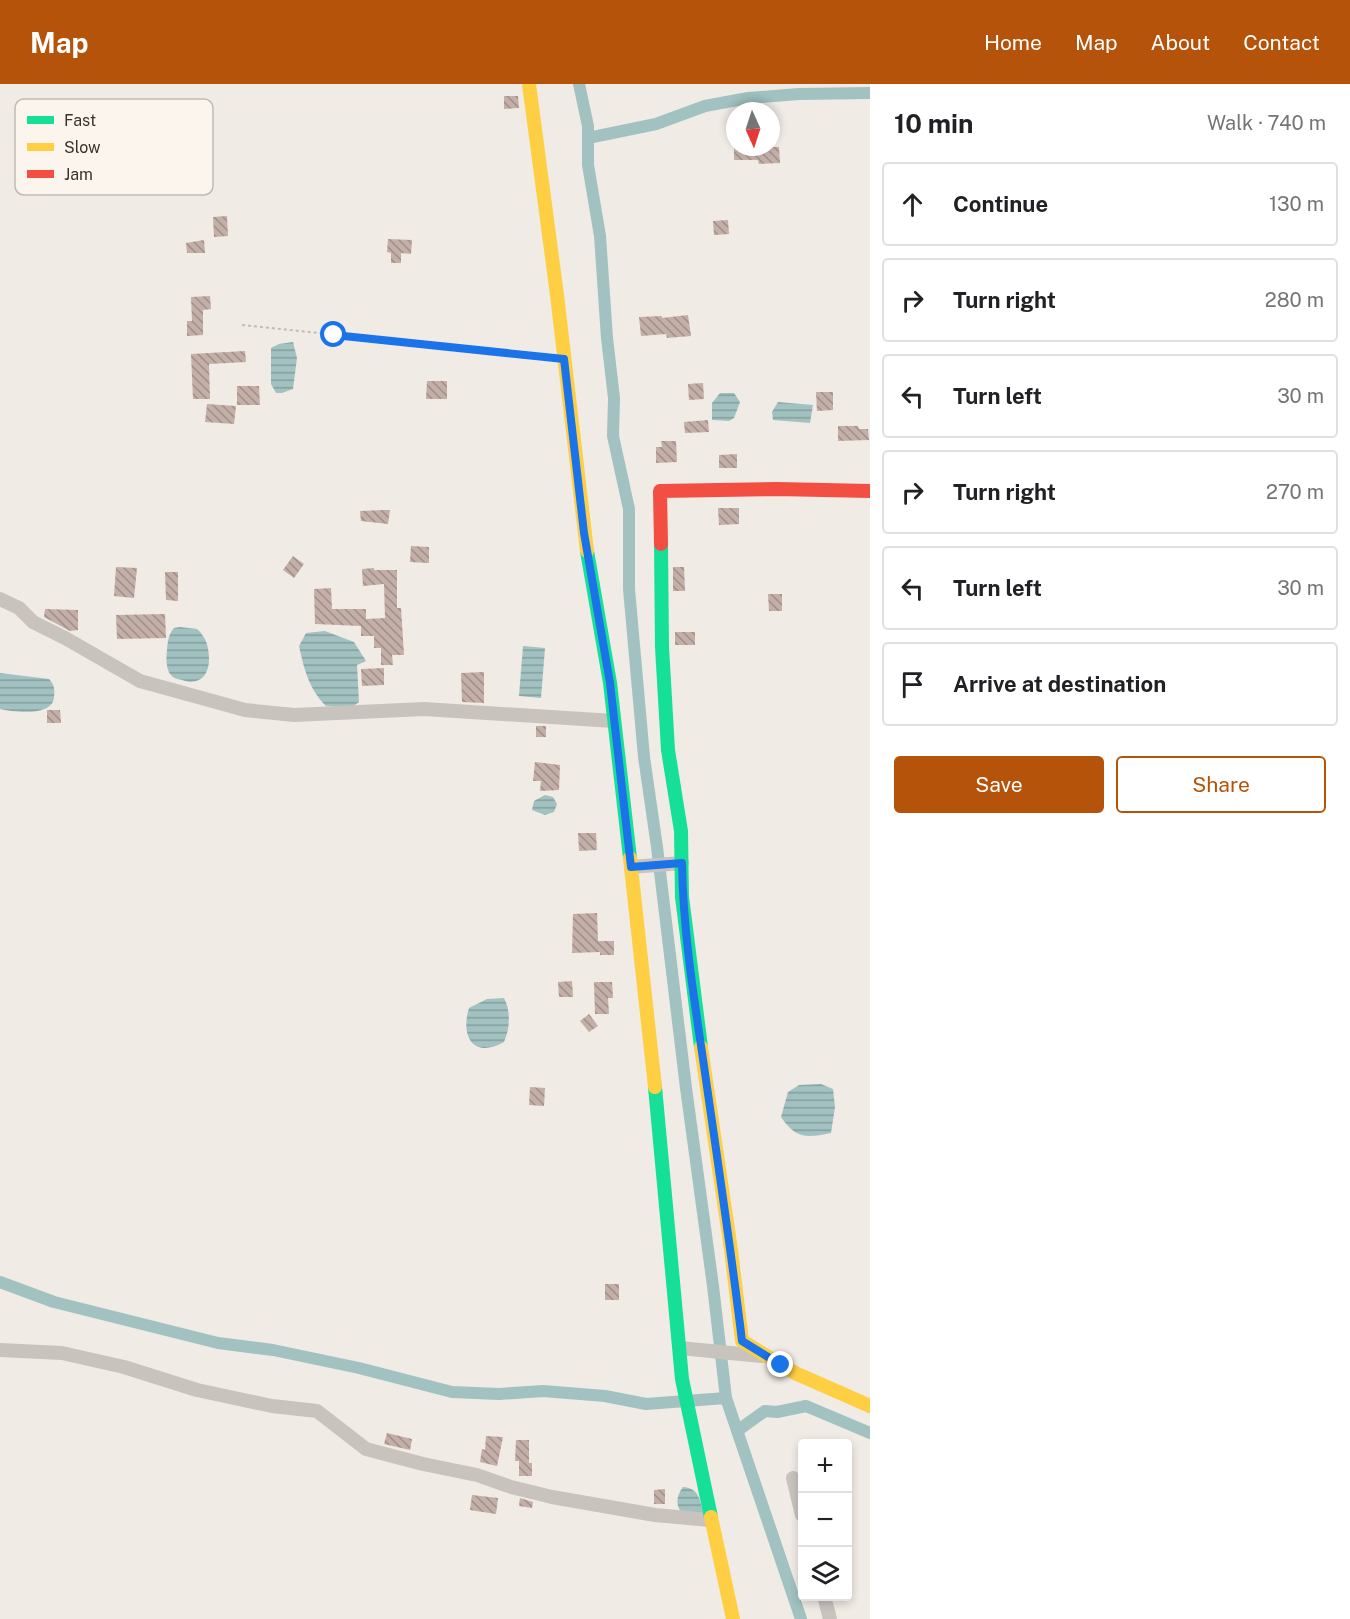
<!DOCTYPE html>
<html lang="en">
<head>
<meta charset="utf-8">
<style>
  body { margin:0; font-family:"Public Sans",sans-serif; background:#f6f6f6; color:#202124 }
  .controls { position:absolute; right:18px; bottom:18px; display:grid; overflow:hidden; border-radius:6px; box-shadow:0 3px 9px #0003 }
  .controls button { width:54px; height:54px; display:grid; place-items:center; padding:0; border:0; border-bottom:2px solid #e0e0e0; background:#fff; color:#202124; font:30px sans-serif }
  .compass { position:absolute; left:726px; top:18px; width:54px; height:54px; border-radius:50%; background:#fff; box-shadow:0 3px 9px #0003; rotate:177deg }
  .stop { position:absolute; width:18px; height:18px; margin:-14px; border:4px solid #1a73e8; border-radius:50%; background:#fff }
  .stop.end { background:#1a73e8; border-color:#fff; box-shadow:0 2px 6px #0008 }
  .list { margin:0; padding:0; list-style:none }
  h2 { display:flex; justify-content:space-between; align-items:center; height:78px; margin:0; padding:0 24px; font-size:26px }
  h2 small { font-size:20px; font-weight:400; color:#757577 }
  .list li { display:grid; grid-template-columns:39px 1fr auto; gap:18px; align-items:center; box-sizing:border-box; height:84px; margin:0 12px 12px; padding:0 12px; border:2px solid #e0e0e0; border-radius:6px }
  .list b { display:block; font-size:22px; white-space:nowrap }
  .list em { font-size:20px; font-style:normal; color:#757577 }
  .actions { display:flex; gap:12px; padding:18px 24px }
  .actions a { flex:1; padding:14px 0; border:2px solid #b45309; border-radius:6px; text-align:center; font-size:21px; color:#b45309 }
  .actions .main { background:#b45309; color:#fff }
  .icon { flex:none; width:33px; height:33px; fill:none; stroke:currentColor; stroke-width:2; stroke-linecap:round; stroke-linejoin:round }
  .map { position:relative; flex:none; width:870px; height:1535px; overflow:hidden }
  header { display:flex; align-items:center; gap:36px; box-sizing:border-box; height:84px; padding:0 30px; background:#b45309; color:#fff }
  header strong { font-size:28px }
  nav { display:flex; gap:33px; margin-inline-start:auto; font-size:21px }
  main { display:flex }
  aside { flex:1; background:#fff }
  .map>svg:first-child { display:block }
  .water { fill:url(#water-rules) }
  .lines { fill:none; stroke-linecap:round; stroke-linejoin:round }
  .canal { stroke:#a1c2c1; stroke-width:12 }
  .building { fill:url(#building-back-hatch) }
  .path { stroke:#c2bbb6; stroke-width:2; stroke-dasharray:3 3; stroke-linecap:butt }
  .street { stroke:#c9c3be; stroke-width:14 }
  .fast { stroke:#16e098; stroke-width:14 }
  .slow { stroke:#ffcf43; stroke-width:14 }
  .jam { stroke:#f24e42; stroke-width:14 }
  .route { stroke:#1a73e8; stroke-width:8 }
  .key { fill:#fbf5ee; stroke:#c1bab4; stroke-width:1.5 }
  .key-label { font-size:16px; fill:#3b302b }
</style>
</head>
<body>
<header>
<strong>Map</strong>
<nav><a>Home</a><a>Map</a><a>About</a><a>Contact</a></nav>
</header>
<main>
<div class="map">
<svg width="870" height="1535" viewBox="0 0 870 1535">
  <defs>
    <pattern id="water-rules" width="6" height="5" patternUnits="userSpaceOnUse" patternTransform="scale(1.5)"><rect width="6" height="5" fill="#a1c2c1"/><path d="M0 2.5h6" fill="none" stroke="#849e9d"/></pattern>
    <pattern id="building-back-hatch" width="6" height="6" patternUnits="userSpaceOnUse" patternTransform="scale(1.5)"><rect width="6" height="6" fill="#c3afa7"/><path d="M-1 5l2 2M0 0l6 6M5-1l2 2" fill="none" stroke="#a08f88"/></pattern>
  </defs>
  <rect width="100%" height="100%" fill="#f0ebe5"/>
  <!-- water -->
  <path class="water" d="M 293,258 L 297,274 L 293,305 L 282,309 L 276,309 L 271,300 L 271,264 L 279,260 Z
    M 720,309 L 734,309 L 740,318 L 734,334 L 729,337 L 712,336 L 712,319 Z
    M 778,318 L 813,321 L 810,339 L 773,336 L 772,328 Z
    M 180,543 L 197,545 C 206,553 209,563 209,575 C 209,592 199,602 182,596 C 177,595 173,594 170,590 C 166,584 166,574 167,566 C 168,557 168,551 174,544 Z
    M 325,547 L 354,558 L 366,577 L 357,581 L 359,618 L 352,623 L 326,622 C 309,605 304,585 299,562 L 306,549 Z
    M 523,562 L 545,564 L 541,614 L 519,612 Z
    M 0,589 L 49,595 C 54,600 55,605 54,613 C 53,633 14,628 0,625 Z
    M 545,711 L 553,713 L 557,720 L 554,728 L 545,731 L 532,726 L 534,717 Z
    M 504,914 C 511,927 510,945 504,958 C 474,975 460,953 469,924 L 487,915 Z
    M 821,1000 L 833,1005 L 835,1023 L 831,1049 C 806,1054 796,1055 781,1033 L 788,1008 L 799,1001 Z
    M 683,1403 C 700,1404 700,1418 704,1431 L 681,1428 C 675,1419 677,1411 683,1403 Z"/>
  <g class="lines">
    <!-- canal -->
    <path class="canal" d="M 579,0 L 588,42 L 588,81 L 600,152 L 607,254 L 614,314 L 613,352 L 629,425 L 629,505 L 644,673 L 657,763 L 686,1004 L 713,1202 L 726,1314 L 801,1535
      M 588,54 L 656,40 L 705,22 L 748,14 L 799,10 L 870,9
      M 0,1198 L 54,1218 L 218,1259 L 273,1266 L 359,1284 L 452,1308 L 499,1310 L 543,1307 L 605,1312 L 646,1320 L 726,1314
      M 737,1347 L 765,1327 L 777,1328 L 806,1322 L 870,1349"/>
  </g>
  <!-- building -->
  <path class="building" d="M 504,12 L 518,12 L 519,24 L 504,25 Z
    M 734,63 L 779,63 L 780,79 L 759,80 L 758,76 L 734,76 Z
    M 227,132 L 228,152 L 214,153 L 213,133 Z
    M 728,136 L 729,150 L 714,151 L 713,137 Z
    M 388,155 L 412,156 L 411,170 L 401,169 L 401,179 L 391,179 L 391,169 L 387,168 Z
    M 204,156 L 205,169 L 187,169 L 186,159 Z
    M 210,212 L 211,225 L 203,226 L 203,251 L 187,252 L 187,237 L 192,237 L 191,213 Z
    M 688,231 L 691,252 L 667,254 L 666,250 L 641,252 L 639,233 L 662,232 L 662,234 Z
    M 245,267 L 246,278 L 209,280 L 210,315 L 193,315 L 191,270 Z
    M 427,297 L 447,297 L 447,315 L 426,315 Z
    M 703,299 L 704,315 L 689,316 L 688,300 Z
    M 237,302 L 259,302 L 260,321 L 237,321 Z
    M 816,308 L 833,308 L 833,326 L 817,327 Z
    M 207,320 L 236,322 L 234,340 L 205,338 Z
    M 708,336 L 709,348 L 685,349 L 684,338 Z
    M 838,342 L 858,342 L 859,345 L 868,345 L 869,356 L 838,357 Z
    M 661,357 L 676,357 L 677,378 L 656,379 L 656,363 L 662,363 Z
    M 737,370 L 737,384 L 719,384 L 719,371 Z
    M 718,424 L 739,424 L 739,440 L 719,441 Z
    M 384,426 L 390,426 L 388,440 L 361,437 L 360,427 Z
    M 411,462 L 429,463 L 429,479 L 410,478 Z
    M 293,472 L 304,480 L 294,494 L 283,486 Z
    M 116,483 L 137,484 L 134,514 L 114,512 Z
    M 673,483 L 684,483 L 685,507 L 673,507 Z
    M 374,484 L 374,486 L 397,486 L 397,524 L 401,524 L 404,571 L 392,571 L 393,581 L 381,581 L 381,564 L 374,564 L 374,552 L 361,552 L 361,542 L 315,540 L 314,505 L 331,504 L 332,525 L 366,525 L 366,535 L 385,534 L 384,500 L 363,502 L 362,485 Z
    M 165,488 L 178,488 L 178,517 L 166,516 Z
    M 768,510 L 782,510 L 782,527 L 769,527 Z
    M 45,525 L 78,526 L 78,546 L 70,547 L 44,533 Z
    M 165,530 L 166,554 L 117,555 L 116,531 Z
    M 675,548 L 695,548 L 695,561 L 675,561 Z
    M 384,584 L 384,601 L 362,602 L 361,585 Z
    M 484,588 L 484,619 L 462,618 L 461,589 Z
    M 47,626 L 60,626 L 61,639 L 47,639 Z
    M 536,642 L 546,642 L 546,653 L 536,653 Z
    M 535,678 L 560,681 L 559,706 L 540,707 L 541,697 L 533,697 Z
    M 578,749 L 596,749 L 597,766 L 579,767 Z
    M 597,829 L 598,857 L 614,857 L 614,871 L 600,871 L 600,868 L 572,869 L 573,830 Z
    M 572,897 L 573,913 L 559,913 L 558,898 Z
    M 594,898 L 612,898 L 613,914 L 608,914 L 609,930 L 595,930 Z
    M 589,930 L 598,942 L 589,948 L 580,937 Z
    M 530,1003 L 545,1004 L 544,1022 L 529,1021 Z
    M 605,1200 L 619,1200 L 619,1216 L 605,1216 Z
    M 387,1349 L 412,1355 L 410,1366 L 384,1360 Z
    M 486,1352 L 503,1353 L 497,1382 L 480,1378 L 482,1365 L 485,1366 Z
    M 516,1356 L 529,1356 L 529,1379 L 532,1379 L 532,1392 L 519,1392 L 519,1377 L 515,1377 Z
    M 665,1405 L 665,1420 L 654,1420 L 654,1406 Z
    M 472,1411 L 498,1414 L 496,1430 L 470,1426 Z
    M 520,1414 L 533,1418 L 532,1424 L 519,1422 Z"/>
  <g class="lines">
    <!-- path -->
    <path class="path" d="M 242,241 L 549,273"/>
    <!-- street -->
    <path class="street" d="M 0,515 L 19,524 L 33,538 L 65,554 L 140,597 L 245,626 L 294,631 L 424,625 L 614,637
      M 631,783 L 682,779
      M 680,1264 L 761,1272
      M 0,1266 L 62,1269 L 124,1283 L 197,1306 L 272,1322 L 317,1327 L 366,1365 L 423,1380 L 477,1391 L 511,1403 L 552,1413 L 655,1431 L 710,1436
      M 793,1394 L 802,1431
      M 824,1512 L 830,1535"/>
    <!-- fast -->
    <path class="fast" d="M 661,460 L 662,563 L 668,666 L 681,747 L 682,813 L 701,963
      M 587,467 L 610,599 L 630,774
      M 655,1003 L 682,1295 L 711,1433"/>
    <!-- slow -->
    <path class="slow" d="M 529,0 L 557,211 L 587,467
      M 630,774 L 655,1003
      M 701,963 L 731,1166 L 742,1257 L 795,1289 L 870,1322
      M 711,1433 L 733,1535"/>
    <!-- jam -->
    <path class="jam" d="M 661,460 L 660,407 L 777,405 L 870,407"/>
  </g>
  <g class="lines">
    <!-- route -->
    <path class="route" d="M 334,251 L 564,275 L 584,449 L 610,599 L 631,783 L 682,779 C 683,847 694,914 704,982 C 717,1073 731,1165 742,1257 L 781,1281"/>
  </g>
  <!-- legend -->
  <rect x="15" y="15" width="198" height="96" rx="9" class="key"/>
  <rect x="27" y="32" width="27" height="8" fill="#16e098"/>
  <rect x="27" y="59" width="27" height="8" fill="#ffcf43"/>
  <rect x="27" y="86" width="27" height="8" fill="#f24e42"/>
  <g class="key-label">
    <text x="64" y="42">Fast</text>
    <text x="64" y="69">Slow</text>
    <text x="64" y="96">Jam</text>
  </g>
</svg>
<div class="controls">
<button>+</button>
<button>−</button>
<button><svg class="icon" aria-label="layers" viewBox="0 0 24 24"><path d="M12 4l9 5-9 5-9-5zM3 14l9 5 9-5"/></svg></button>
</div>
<svg class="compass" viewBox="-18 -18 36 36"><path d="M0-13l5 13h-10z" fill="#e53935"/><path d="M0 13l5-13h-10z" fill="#757577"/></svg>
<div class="stop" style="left:334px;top:251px"></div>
<div class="stop end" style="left:781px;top:1281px"></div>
</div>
<aside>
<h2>10 min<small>Walk · 740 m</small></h2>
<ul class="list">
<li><svg class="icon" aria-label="ahead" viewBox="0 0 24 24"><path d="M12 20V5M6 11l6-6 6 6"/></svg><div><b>Continue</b></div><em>130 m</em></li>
<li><svg class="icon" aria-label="right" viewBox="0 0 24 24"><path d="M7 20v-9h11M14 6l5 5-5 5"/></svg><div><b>Turn right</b></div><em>280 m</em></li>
<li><svg class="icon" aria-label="left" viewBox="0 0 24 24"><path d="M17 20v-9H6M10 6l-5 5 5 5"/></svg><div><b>Turn left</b></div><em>30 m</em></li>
<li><svg class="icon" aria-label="right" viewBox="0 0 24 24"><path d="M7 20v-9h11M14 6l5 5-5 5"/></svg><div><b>Turn right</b></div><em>270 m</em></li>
<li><svg class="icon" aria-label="left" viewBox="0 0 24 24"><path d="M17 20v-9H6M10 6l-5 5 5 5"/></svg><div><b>Turn left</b></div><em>30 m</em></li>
<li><svg class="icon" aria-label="arrive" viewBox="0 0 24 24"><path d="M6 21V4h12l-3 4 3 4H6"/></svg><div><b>Arrive at destination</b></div></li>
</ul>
<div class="actions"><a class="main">Save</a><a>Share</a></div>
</aside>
</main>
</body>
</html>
